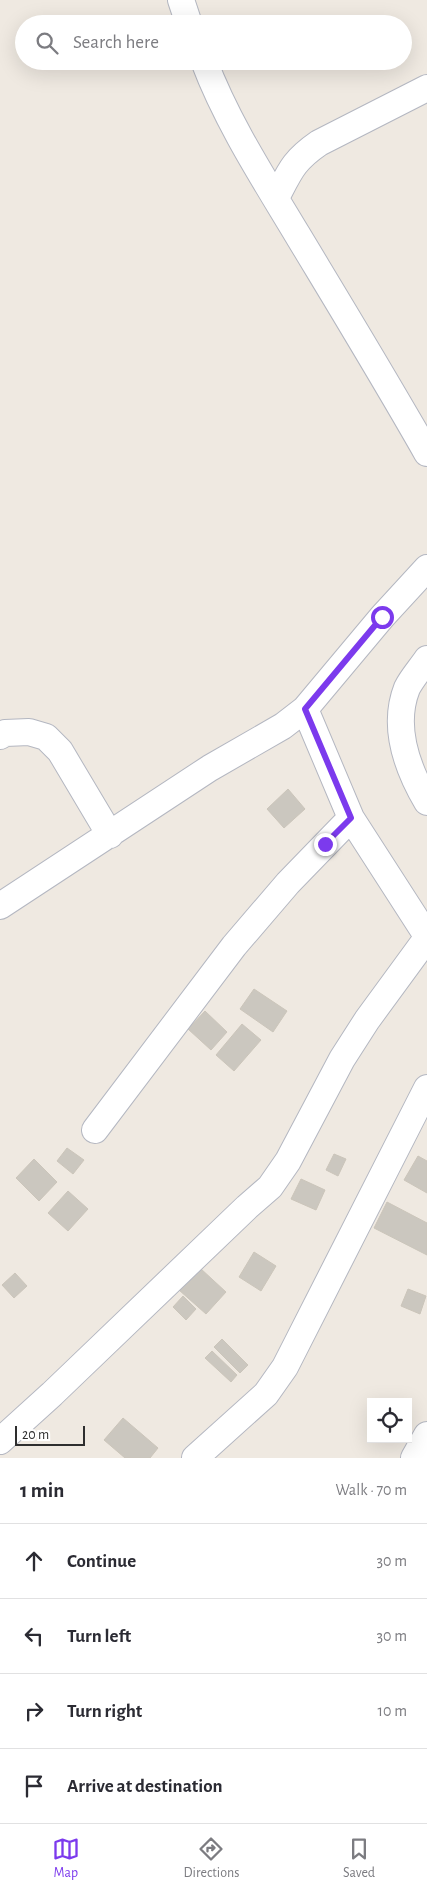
<!DOCTYPE html>
<html lang="en">
<head>
<meta charset="utf-8">
<style>
  body { margin:0; font-family:"Alegreya Sans",sans-serif; background:#f7f7f7; color:#2b2b33 }
  .controls { position:absolute; right:15px; bottom:15px; display:grid; overflow:hidden; border-radius:0px; box-shadow:0 5px 20px #0002 }
  .controls button { width:45px; height:45px; display:grid; place-items:center; padding:0; border:0; border-bottom:1px solid #e1e1e2; background:#fff; color:#2b2b33; font:25px sans-serif }
  .scale { position:absolute; left:15px; bottom:12px; width:70px; box-sizing:border-box; padding-left:5px; border:2px solid #2e2e2e; border-top:0; font-size:14px; line-height:18px; white-space:nowrap; color:#2e2e2e; -webkit-text-stroke:4px #fff; paint-order:stroke }
  .stop { position:absolute; width:15px; height:15px; margin:-11px; border:4px solid #7c3aed; border-radius:50%; background:#fff }
  .stop.end { background:#7c3aed; border-color:#fff; box-shadow:0 1px 5px #0008 }
  .list { margin:0; padding:0; list-style:none }
  h2 { display:flex; justify-content:space-between; align-items:center; height:65px; margin:0; padding:0 20px; font-size:21px }
  h2 small { font-size:16px; font-weight:400; color:#7c7c81 }
  .list li { display:grid; grid-template-columns:32px 1fr auto; gap:15px; align-items:center; box-sizing:border-box; height:75px; padding:0 20px; border-top:1px solid #e1e1e2 }
  .list b { display:block; font-size:19px; white-space:nowrap }
  .list em { font-size:16px; font-style:normal; color:#7c7c81 }
  .icon { flex:none; width:28px; height:28px; fill:none; stroke:currentColor; stroke-width:2; stroke-linecap:round; stroke-linejoin:round }
  .map { position:relative; flex:none; width:427px; height:1458px; overflow:hidden }
  .search { position:absolute; background:#fff; box-shadow:0 5px 20px #0002; left:15px; right:15px; top:15px; height:55px; display:flex; align-items:center; gap:12px; box-sizing:border-box; padding:0 18px; border-radius:28px; color:#7c7c81; font-size:19px }
  .sheet { height:365px; background:#fff }
  nav { display:flex; justify-content:space-around; align-items:center; box-sizing:border-box; height:70px; border-top:1px solid #e1e1e2; background:#fff; font-size:14px; color:#7c7c81 }
  nav a { display:grid; justify-items:center; gap:2px }
  nav .on { color:#7c3aed }
  .map>svg:first-child { display:block }
  .building { fill:#cbc7bf; stroke:#cbc5ba }
  .lines { fill:none; stroke-linecap:round; stroke-linejoin:round }
  .street-casing { stroke:#b4b7c1; stroke-width:28 }
  .street { stroke:#fff; stroke-width:26 }
  .route { stroke:#7c3aed; stroke-width:6 }
</style>
</head>
<body>
<div class="map">
<svg width="427" height="1458" viewBox="0 0 427 1458">
  <rect width="100%" height="100%" fill="#efe9e1"/>
  <!-- building -->
  <path class="building" d="M 300,16 L 305,24 L 289,24 L 288,22 Z
    M 288,789 L 305,809 L 284,828 L 267,809 Z
    M 254,989 L 287,1011 L 273,1032 L 240,1009 Z
    M 205,1011 L 227,1032 L 211,1050 L 188,1029 Z
    M 242,1024 L 261,1040 L 234,1071 L 216,1055 Z
    M 67,1148 L 84,1160 L 73,1174 L 57,1161 Z
    M 334,1154 L 346,1159 L 338,1176 L 326,1170 Z
    M 418,1156 L 427,1161 L 427,1193 L 404,1180 Z
    M 34,1159 L 57,1182 L 39,1201 L 16,1178 Z
    M 301,1179 L 325,1190 L 316,1210 L 291,1199 Z
    M 68,1191 L 88,1209 L 68,1231 L 48,1213 Z
    M 387,1202 L 427,1223 L 427,1255 L 374,1228 Z
    M 254,1252 L 276,1266 L 261,1291 L 239,1277 Z
    M 200,1268 L 226,1292 L 206,1314 L 179,1290 Z
    M 15,1273 L 27,1286 L 14,1298 L 2,1285 Z
    M 408,1289 L 426,1296 L 420,1314 L 401,1306 Z
    M 183,1296 L 196,1309 L 186,1320 L 173,1307 Z
    M 222,1339 L 248,1365 L 240,1373 L 214,1347 Z
    M 212,1351 L 237,1375 L 231,1382 L 205,1358 Z
    M 123,1418 L 158,1448 L 150,1458 L 125,1458 L 104,1440 Z"/>
  <g class="lines">
    <!-- street casing -->
    <g class="street-casing">
      <path id="street" d="M 181,0 L 189,24
        M 204,61 C 227,122 264,179 297,234 C 341,307 385,379 427,453
        M 276,198 C 290,171 293,161 319,143 L 427,88
        M 427,659 C 421,668 412,678 407,688 C 392,726 407,768 427,802
        M 305,709 L 351,818 L 427,936
        M 0,736 L 5,733 L 29,732 L 46,737 L 60,751 L 110,835
        M 0,906 L 210,768 L 283,726 L 305,709 L 382,617 L 427,568
        M 95,1130 L 234,946 L 288,883 L 351,818
        M 0,1441 L 52,1394 L 247,1207 L 270,1187 L 288,1161 L 342,1059 L 367,1020 L 427,938
        M 195,1458 L 266,1394 L 285,1367 L 427,1088
        M 414,1458 L 427,1435"/>
    </g>
    <!-- street -->
    <use href="#street" class="street"/>
  </g>
  <g class="lines">
    <!-- route -->
    <path class="route" d="M 325,844 L 351,818 L 305,709 L 382,617"/>
  </g>
</svg>
<div class="controls">
<button><svg class="icon" aria-label="locate" viewBox="0 0 24 24"><circle cx="12" cy="12" r="6"/><path d="M12 2v4M12 18v4M2 12h4M18 12h4"/></svg></button>
</div>
<div class="scale">20 m</div>
<div class="stop" style="left:382px;top:617px"></div>
<div class="stop end" style="left:325px;top:844px"></div>
<div class="search"><svg class="icon" aria-label="search" viewBox="0 0 24 24"><circle cx="10" cy="10" r="6"/><path d="M15 15l6 6"/></svg>Search here</div>
</div>
<section class="sheet">
<h2>1 min<small>Walk · 70 m</small></h2>
<ul class="list">
<li><svg class="icon" aria-label="ahead" viewBox="0 0 24 24"><path d="M12 20V5M6 11l6-6 6 6"/></svg><div><b>Continue</b></div><em>30 m</em></li>
<li><svg class="icon" aria-label="left" viewBox="0 0 24 24"><path d="M17 20v-9H6M10 6l-5 5 5 5"/></svg><div><b>Turn left</b></div><em>30 m</em></li>
<li><svg class="icon" aria-label="right" viewBox="0 0 24 24"><path d="M7 20v-9h11M14 6l5 5-5 5"/></svg><div><b>Turn right</b></div><em>10 m</em></li>
<li><svg class="icon" aria-label="arrive" viewBox="0 0 24 24"><path d="M6 21V4h12l-3 4 3 4H6"/></svg><div><b>Arrive at destination</b></div></li>
</ul>
</section>
<nav>
<a class="on"><svg class="icon" aria-label="map" viewBox="0 0 24 24"><path d="M3 6l6-2 6 2 6-2v14l-6 2-6-2-6 2zM9 4v14M15 6v14"/></svg>Map</a>
<a><svg class="icon" aria-label="directions" viewBox="0 0 24 24"><path d="M12 3l9 9-9 9-9-9zM9 14v-3h6M13 9l2 2-2 2"/></svg>Directions</a>
<a><svg class="icon" aria-label="saved" viewBox="0 0 24 24"><path d="M7 4h10v16l-5-4-5 4z"/></svg>Saved</a>
</nav>
</body>
</html>
